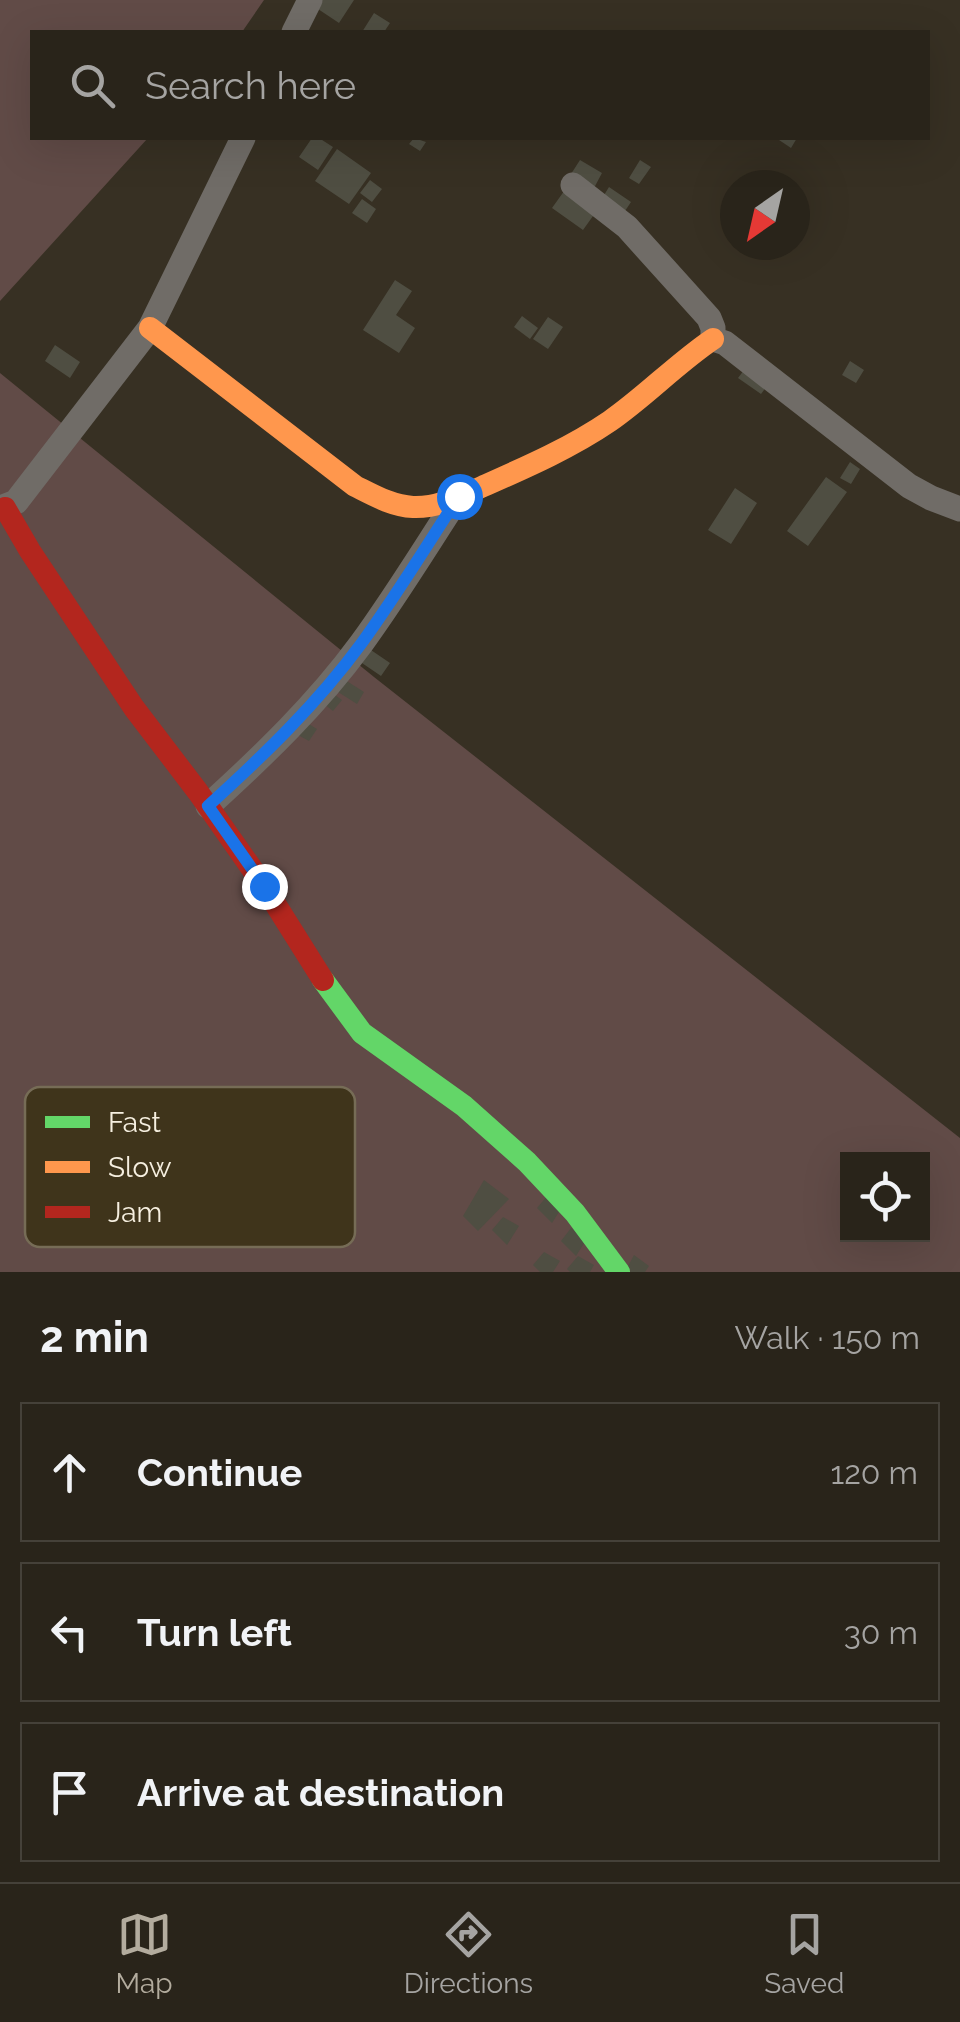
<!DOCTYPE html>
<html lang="en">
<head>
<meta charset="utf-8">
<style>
  body { margin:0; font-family:Raleway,sans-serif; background:#353027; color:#f1f3f6 }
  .controls { position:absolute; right:30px; bottom:30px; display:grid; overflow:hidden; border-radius:0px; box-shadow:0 10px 40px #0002 }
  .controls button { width:90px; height:90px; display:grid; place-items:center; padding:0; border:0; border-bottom:2px solid #454139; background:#29241a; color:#f1f3f6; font:50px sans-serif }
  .compass { position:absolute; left:720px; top:170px; width:90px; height:90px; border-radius:50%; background:#29241a; box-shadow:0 10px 40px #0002; rotate:214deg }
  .stop { position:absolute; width:30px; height:30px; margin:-22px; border:8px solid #1a73e8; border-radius:50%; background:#fff }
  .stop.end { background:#1a73e8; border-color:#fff; box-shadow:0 2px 10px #0008 }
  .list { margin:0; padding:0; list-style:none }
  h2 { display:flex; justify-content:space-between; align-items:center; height:130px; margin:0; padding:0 40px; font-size:42px }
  h2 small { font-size:32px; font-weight:400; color:#a5a4a2 }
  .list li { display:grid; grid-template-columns:65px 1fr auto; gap:30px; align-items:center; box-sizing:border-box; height:140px; margin:0 20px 20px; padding:0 20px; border:2px solid #454139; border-radius:0px }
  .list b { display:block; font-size:38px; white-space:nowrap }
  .list em { font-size:32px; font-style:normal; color:#a5a4a2 }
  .icon { flex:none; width:55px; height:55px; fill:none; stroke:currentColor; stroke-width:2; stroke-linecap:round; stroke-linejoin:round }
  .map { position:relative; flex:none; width:960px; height:1272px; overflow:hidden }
  .search { position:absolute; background:#29241a; box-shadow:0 10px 40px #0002; left:30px; right:30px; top:30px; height:110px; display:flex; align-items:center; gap:25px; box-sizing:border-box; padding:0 35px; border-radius:0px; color:#a5a4a2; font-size:38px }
  .sheet { height:610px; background:#29241a }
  nav { display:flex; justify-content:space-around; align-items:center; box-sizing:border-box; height:140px; border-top:2px solid #454139; background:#29241a; font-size:28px; color:#a5a4a2 }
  nav a { display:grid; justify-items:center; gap:5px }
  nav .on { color:#b3ac9e }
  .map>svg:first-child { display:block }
  .green { fill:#614b47; fill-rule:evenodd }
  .building { fill:#4f4e42 }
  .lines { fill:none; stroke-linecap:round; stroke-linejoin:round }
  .street { stroke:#706c67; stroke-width:25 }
  .fast { stroke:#63d668; stroke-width:22 }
  .slow { stroke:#ff974d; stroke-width:22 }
  .jam { stroke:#b3261e; stroke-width:22 }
  .route { stroke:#1a73e8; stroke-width:12 }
  .key { fill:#3f341b; stroke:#766c56; stroke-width:2.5 }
  .key-label { font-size:28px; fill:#f6efe0 }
</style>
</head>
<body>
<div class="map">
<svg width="960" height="1272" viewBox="0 0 960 1272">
  <rect width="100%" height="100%" fill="#373023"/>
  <!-- green -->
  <path class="green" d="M 0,0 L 264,0 L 242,32 L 32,32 L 32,138 L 148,138 L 0,301 Z
    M 0,373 L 374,677 L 960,1138 L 960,1272 L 0,1272 ZM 848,1160 L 922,1160 L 922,1234 L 848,1234 Z"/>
  <!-- building -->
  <path class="building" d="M 316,0 L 354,0 L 339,23 L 312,5 Z
    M 374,13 L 390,23 L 384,32 L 362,32 Z
    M 312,138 L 319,138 L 333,147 L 318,170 L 299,157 Z
    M 414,138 L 426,142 L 420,151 L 409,144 Z
    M 780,138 L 797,138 L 791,148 L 779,140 Z
    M 337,149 L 371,173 L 349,204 L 315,181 Z
    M 580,160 L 602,173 L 594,188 L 571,174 Z
    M 640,160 L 651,167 L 639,184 L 629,178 Z
    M 370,180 L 382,189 L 372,202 L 360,193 Z
    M 567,187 L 598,209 L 583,230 L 552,208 Z
    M 609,187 L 631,202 L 623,214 L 601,200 Z
    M 362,199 L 376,209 L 367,223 L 352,213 Z
    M 395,280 L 412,291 L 396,315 L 415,328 L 399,353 L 363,330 Z
    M 522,316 L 538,328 L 530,339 L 514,327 Z
    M 548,317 L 563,327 L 548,349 L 533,339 Z
    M 55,345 L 80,362 L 70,378 L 45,361 Z
    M 850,361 L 864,370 L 856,383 L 842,375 Z
    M 747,366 L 769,383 L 761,394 L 738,378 Z
    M 850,462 L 860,469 L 851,484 L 840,478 Z
    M 826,477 L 847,492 L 808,546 L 787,531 Z
    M 735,488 L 757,503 L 731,544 L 708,530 Z
    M 368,648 L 390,663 L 381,676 L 359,661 Z
    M 342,678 L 364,692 L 357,704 L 335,690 Z
    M 332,693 L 342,700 L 333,711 L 324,704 Z
    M 304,721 L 317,729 L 309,741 L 296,734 Z
    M 484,1180 L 509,1199 L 478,1231 L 463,1216 Z
    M 548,1195 L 564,1204 L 552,1223 L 537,1208 Z
    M 503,1217 L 519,1226 L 507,1245 L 492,1230 Z
    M 571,1228 L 588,1237 L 576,1256 L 561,1241 Z
    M 544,1252 L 560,1261 L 553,1272 L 540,1272 L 533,1265 Z
    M 634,1255 L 649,1266 L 645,1272 L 625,1272 Z
    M 578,1256 L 594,1265 L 590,1272 L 570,1272 L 567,1269 Z"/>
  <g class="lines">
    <!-- street -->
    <path class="street" d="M 294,32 L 310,0
      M 573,185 L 627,227 L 709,318 L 713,328 L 713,339 L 725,343 L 909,486 L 931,498 L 960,509
      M 0,508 L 16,502 L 150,328 L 243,138
      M 208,806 C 263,756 317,704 361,644 C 396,596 427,545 459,496"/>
    <!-- fast -->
    <path class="fast" d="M 323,980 L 362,1033 L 464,1106 L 527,1162 L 575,1213 L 619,1272"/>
    <!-- slow -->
    <path class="slow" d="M 150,328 L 355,486 C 373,495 392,506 413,507 C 439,508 463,495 486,485 C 529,466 572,447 610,421 C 646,396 676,364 713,339"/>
    <!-- jam -->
    <path class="jam" d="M 5,508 L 30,551 L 134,708 L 198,792 L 264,886 L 323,980"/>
  </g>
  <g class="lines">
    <!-- route -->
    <path class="route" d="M 264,886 L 208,806 C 263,756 317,704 361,644 C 396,596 427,545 459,496"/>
  </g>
  <!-- legend -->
  <rect x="25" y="1087" width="330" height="160" rx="15" class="key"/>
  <rect x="45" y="1116" width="45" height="12" fill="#63d668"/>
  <rect x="45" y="1161" width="45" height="12" fill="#ff974d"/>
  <rect x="45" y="1206" width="45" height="12" fill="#b3261e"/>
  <g class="key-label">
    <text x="108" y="1132">Fast</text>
    <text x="108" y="1177">Slow</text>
    <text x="108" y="1222">Jam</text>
  </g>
</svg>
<div class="controls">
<button><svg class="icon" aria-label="locate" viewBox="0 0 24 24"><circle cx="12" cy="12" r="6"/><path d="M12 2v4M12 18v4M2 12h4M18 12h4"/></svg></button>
</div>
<svg class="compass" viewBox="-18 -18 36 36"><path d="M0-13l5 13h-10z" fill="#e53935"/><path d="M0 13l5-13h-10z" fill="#a5a4a2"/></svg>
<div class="stop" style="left:459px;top:496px"></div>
<div class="stop end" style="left:264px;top:886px"></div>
<div class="search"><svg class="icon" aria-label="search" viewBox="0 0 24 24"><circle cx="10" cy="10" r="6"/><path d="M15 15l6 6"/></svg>Search here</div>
</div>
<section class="sheet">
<h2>2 min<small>Walk · 150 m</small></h2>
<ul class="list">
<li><svg class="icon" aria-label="ahead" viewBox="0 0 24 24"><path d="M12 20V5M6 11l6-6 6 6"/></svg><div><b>Continue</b></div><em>120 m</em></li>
<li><svg class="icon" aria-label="left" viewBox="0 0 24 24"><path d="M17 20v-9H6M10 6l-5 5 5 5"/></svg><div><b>Turn left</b></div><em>30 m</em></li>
<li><svg class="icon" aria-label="arrive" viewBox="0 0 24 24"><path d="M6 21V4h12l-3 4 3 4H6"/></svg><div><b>Arrive at destination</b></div></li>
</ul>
</section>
<nav>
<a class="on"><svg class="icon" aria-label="map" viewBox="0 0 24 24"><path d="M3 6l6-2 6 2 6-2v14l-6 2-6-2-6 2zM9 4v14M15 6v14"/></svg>Map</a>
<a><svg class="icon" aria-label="directions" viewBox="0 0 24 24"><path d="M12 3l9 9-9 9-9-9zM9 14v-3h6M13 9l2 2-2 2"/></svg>Directions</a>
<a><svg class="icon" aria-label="saved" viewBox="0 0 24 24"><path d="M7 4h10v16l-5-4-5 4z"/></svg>Saved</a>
</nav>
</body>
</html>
